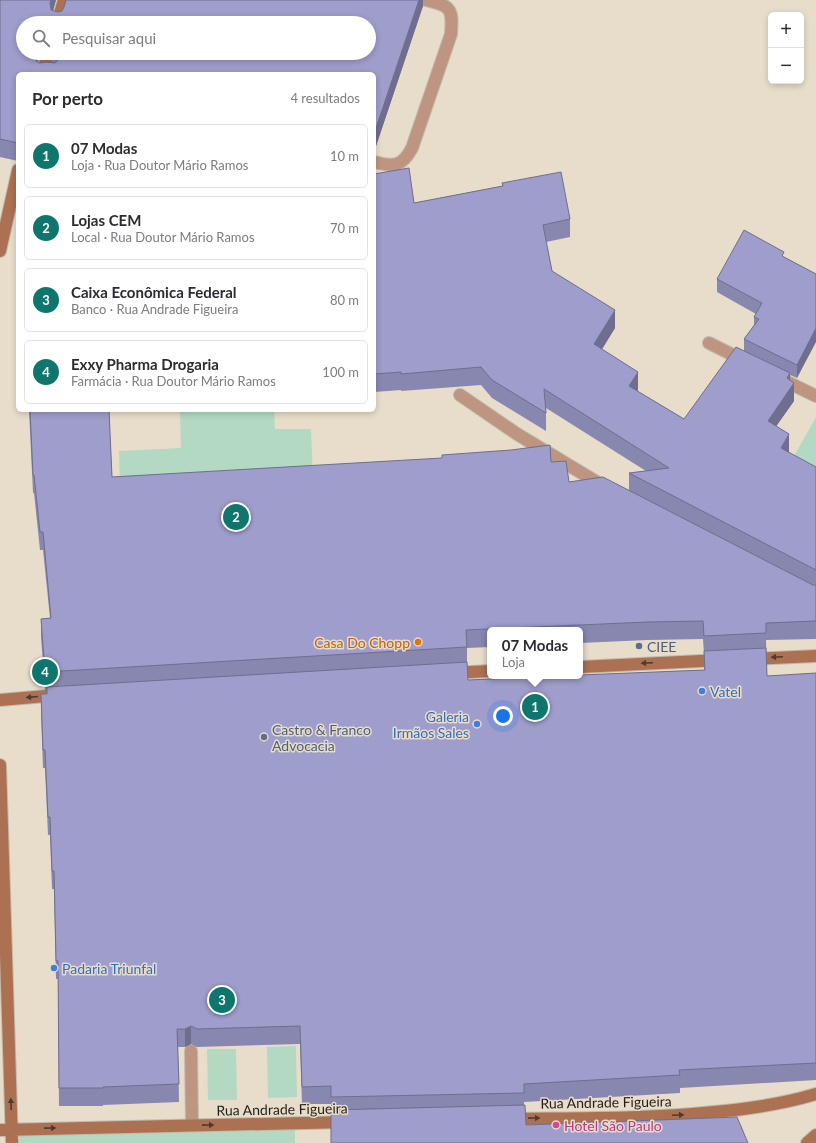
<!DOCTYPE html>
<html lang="pt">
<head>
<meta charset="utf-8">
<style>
  body { margin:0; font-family:Lato,sans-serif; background:#f7f7f7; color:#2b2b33 }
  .controls { position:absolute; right:12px; top:12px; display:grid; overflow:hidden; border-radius:6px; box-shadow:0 2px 6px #0003 }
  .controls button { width:36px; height:36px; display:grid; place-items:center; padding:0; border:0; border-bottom:1px solid #e1e1e2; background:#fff; color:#2b2b33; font:20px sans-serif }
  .you { position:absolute; left:503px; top:716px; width:14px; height:14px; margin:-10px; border:3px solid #fff; border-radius:50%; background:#1a73e8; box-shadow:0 0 0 6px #1a73e833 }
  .badge { display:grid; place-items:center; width:26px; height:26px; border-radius:50%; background:#0f766e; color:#fff; font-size:13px; font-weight:700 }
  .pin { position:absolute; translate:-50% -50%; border:2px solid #fff; box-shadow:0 1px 4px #0006 }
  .popup { position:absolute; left:487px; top:627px; width:96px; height:52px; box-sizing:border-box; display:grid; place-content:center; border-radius:6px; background:#fff; filter:drop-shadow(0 1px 3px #0005); font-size:13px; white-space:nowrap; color:#7c7c81 }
  .popup b { font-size:15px; color:#2b2b33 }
  .popup::after { content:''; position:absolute; left:50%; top:100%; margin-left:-8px; border:8px solid transparent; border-top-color:#fff }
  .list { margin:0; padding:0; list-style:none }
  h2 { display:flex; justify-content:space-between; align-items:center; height:52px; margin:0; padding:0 16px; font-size:17px }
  h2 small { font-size:13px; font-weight:400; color:#7c7c81 }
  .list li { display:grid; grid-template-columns:26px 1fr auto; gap:12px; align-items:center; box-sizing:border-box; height:64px; margin:0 8px 8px; padding:0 8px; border:1px solid #e1e1e2; border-radius:6px }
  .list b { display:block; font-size:15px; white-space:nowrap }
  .list p { margin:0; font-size:13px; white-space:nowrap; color:#7c7c81 }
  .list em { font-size:13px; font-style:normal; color:#7c7c81 }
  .icon { flex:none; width:22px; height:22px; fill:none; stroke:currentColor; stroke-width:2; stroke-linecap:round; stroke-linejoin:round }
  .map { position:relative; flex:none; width:816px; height:1143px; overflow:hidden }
  .search { position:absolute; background:#fff; box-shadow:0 2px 6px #0003; left:16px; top:16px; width:360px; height:44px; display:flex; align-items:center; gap:10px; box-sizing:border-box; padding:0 14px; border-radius:22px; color:#7c7c81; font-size:15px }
  .panel { position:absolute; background:#fff; box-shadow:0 2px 6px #0003; left:16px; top:72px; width:360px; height:340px; border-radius:6px }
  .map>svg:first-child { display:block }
  .green { fill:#b3d9c2 }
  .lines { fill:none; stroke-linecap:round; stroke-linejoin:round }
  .lane-casing { stroke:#c3baaa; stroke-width:14 }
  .street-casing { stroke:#c3baaa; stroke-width:14 }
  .secondary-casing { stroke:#c3baaa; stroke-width:14 }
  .lane { stroke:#bd9581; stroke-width:12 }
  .street { stroke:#bd9581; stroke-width:12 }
  .secondary { stroke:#ab7152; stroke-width:12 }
  .wall { fill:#8887af; fill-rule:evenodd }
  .shaded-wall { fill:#6f6e8e }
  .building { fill:#9e9dcb; stroke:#6f6e8e; fill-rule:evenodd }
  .oneway { fill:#513a2b }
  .food-dot { fill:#e8710a; stroke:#e7ddca; stroke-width:1.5 }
  .service-dot { fill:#5c6f8a; stroke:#e7ddca; stroke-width:1.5 }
  .shop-dot { fill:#3f7fe0; stroke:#e7ddca; stroke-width:1.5 }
  .hotel-dot { fill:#d1479c; stroke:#e7ddca; stroke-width:1.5 }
  .labels { text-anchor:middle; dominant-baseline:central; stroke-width:3; stroke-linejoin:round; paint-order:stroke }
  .food-label { font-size:14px; fill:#c56008; stroke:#e7ddca; text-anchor:end }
  .service-label { font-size:14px; fill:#4e5e75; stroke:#e7ddca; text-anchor:start }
  .shop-label { font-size:14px; fill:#366cbe; stroke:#e7ddca; text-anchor:start }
  .street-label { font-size:14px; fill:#211d16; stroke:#e7ddca }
  .hotel-label { font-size:14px; fill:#b23c85; stroke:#e7ddca; text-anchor:start }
</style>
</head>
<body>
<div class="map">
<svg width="816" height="1143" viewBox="0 0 816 1143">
  <rect width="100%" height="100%" fill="#e7ddca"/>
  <!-- green -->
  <path class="green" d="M 274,410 L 275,429 L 311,429 L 313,481 L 120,487 L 119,451 L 181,448 L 180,411 Z
    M 816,417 L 816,481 L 788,467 Z
    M 296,1046 L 297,1097 L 268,1098 L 267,1047 Z
    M 207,1049 L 236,1049 L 237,1100 L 208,1100 Z
    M 295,1130 L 295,1143 L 19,1143 L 19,1136 L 152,1132 Z"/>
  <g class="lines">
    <!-- lane casing -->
    <g class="lane-casing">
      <path id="lane" d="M 374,162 C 394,167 402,167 412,148 L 451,34 C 453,8 451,6 426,0
        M 191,1051 L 192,1125"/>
    </g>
    <!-- street casing -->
    <g class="street-casing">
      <path id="street" d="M 709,343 L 745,361
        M 779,378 L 816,396
        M 460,395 L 517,434 L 605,487"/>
    </g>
    <!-- secondary casing -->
    <g class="secondary-casing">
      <path id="secondary" d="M 57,23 L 64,0
        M 42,74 L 48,53
        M 0,251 L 18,170
        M 751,659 L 816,656
        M 580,667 L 721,660
        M 451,673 L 490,671
        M 0,700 L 58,695
        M 0,765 L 12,1143
        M 509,1119 C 577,1118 646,1119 714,1112 C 748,1109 783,1104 816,1094
        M 0,1130 L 347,1122
        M 807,1143 L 816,1135"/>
    </g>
    <!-- lane -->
    <use href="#lane" class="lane"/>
    <!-- street -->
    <use href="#street" class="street"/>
    <!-- secondary -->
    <use href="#secondary" class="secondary"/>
  </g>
  <!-- wall -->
  <path class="wall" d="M 0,0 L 56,0 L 53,11 L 58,12 L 62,11 L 64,7 L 66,0 L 423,0 L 423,6 L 374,152 L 374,74 L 18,74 L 18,161 L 0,157 ZM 23,23 L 369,23 L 369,53 L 52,53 L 52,63 L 46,62 L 40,63 L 38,62 L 40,53 L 23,53 Z
    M 374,174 L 414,203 L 502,186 L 502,183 L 570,219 L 570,237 L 546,242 L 552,271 L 615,328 L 602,349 L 638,390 L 637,391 L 684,419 L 744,351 L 744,339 L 754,325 L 754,317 L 756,314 L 717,292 L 717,279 L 784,257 L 816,274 L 797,378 L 790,375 L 790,380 L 794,401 L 776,426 L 789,452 L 788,453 L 816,467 L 816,639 L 766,640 L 767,676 L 816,673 L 816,1080 L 680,1088 L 680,1093 L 524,1102 L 524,1105 L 331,1143 L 331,1104 L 302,1104 L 300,1044 L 197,1047 L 191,1044 L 185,1047 L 178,1047 L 179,1102 L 103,1105 L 103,1106 L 59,1106 L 58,979 L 56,979 L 54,889 L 52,889 L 50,835 L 48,835 L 45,768 L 43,768 L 41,712 L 41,694 L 47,694 L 47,690 L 45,690 L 41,637 L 41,619 L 50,618 L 43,550 L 40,550 L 34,493 L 33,493 L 29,410 L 109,410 L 112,477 L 551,462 L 569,482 L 629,490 L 629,473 L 646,471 L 546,408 L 546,431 L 492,398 L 481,385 L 401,391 L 401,390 L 374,392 ZM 490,630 L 580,630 L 580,643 L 647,640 L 703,639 L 704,654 L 704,670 L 468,680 L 467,662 L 467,648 L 490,647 Z"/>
  <!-- shaded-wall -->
  <path class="shaded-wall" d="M 51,0 L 56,0 L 50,21 L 50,3 Z
    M 419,0 L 423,0 L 423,6 L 374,152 L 374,134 Z
    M 35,53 L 40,53 L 35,72 Z
    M 615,310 L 615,328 L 594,362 L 594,344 Z
    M 816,328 L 816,342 L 797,378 L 797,365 Z
    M 638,372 L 638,390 L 629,404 L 629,386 Z
    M 790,373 L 790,389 L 794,383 L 794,401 L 768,438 L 768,421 Z
    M 789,434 L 789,452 L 781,466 L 781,448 Z
    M 191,1026 L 191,1044 L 185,1047 L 185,1029 Z"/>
  <!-- building -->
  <path class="building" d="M 0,0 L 51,0 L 50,3 L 51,10 L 58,12 L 62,11 L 64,7 L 66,0 L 419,0 L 374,134 L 374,74 L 18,74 L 18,143 L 0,139 ZM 23,23 L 369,23 L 369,53 L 59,53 L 60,58 L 55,63 L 46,62 L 40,63 L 36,61 L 35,53 L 23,53 Z
    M 409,168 L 414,203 L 503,186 L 502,183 L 561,172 L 570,219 L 543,225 L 552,271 L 615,310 L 594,344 L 638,372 L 629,386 L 684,419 L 736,347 L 790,373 L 787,378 L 794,383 L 768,421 L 789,434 L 781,448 L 816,467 L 816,570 L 629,473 L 669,468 L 544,389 L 546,413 L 492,380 L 481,367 L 401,374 L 401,372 L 374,374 L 374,174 Z
    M 744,230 L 784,252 L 782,256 L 816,274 L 816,328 L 797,365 L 744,339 L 759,319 L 754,317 L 762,303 L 717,279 Z
    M 30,410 L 109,410 L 112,477 L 442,458 L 442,455 L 511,450 L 550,445 L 551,462 L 566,461 L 569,482 L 603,477 L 813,585 L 816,585 L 816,621 L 766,623 L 766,633 L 704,636 L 703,621 L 647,622 L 466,630 L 467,647 L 45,672 L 41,619 L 51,618 L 43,532 L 40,532 L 34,475 L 33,475 Z
    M 766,648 L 767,676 L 816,673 L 816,1063 L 679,1070 L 680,1075 L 524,1084 L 524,1093 L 331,1097 L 331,1086 L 302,1087 L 300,1026 L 197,1029 L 191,1026 L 185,1029 L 177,1029 L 179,1084 L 103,1087 L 103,1088 L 59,1088 L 58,961 L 56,961 L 54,871 L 52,871 L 50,817 L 48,817 L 45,750 L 43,750 L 41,694 L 47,694 L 47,687 L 467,662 L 468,680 L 564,676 L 580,676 L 580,675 L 705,670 L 704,651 Z
    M 525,1105 L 526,1125 L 737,1117 L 748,1143 L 331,1143 L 331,1110 Z"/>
  <!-- one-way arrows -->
  <defs><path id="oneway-solid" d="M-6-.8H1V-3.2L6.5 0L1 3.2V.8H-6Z"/></defs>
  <g class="oneway">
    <use href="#oneway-solid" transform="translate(777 657) rotate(177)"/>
    <use href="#oneway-solid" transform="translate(647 663) rotate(177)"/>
    <use href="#oneway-solid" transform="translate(32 697) rotate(175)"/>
    <use href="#oneway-solid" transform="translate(11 1104) rotate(-92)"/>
    <use href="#oneway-solid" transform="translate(678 1115) rotate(-3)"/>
    <use href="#oneway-solid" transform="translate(534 1118) rotate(-1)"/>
    <use href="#oneway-solid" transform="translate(208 1125) rotate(-1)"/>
    <use href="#oneway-solid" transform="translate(50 1128) rotate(-1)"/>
  </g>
  <!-- markers -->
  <circle class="food-dot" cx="418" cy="642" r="4"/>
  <g class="service-dot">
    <circle cx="639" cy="646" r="4"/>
    <circle cx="264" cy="737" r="4"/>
  </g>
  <g class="shop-dot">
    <circle cx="702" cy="691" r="4"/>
    <circle cx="477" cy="724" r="4"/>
    <circle cx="54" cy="968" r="4"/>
  </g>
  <circle class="hotel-dot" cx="556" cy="1125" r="4"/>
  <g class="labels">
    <!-- food labels -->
    <g class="food-label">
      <text x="410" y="642">Casa Do Chopp</text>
    </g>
    <!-- service labels -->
    <g class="service-label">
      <text x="647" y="646">CIEE</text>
      <text x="272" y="729">Castro &amp; Franco<tspan x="272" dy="16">Advocacia</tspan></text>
    </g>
    <!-- shop labels -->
    <g class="shop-label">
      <text x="710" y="691">Vatel</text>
      <text x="469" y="716" text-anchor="end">Galeria<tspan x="469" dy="16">Irmãos Sales</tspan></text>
      <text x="62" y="968">Padaria Triunfal</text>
    </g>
    <!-- street labels -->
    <g class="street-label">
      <text transform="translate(606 1102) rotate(-1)">Rua Andrade Figueira</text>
      <text transform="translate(282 1109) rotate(-1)">Rua Andrade Figueira</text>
    </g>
    <!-- hotel labels -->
    <g class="hotel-label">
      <text x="564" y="1125">Hotel São Paulo</text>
    </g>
  </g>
</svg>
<div class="controls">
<button>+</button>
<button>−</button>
</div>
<div class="you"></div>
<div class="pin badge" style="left:535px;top:707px">1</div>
<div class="popup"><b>07 Modas</b>Loja</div>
<div class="pin badge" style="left:236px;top:517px">2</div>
<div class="pin badge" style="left:222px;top:1000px">3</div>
<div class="pin badge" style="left:45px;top:672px">4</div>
<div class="search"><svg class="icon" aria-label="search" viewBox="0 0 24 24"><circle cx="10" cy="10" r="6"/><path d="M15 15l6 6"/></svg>Pesquisar aqui</div>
<section class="panel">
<h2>Por perto<small>4 resultados</small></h2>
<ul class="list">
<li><span class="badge">1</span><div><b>07 Modas</b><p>Loja · Rua Doutor Mário Ramos</p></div><em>10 m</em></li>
<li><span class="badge">2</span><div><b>Lojas CEM</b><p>Local · Rua Doutor Mário Ramos</p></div><em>70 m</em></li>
<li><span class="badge">3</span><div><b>Caixa Econômica Federal</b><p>Banco · Rua Andrade Figueira</p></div><em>80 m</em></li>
<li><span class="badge">4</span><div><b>Exxy Pharma Drogaria</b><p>Farmácia · Rua Doutor Mário Ramos</p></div><em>100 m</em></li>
</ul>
</section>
</div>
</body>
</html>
